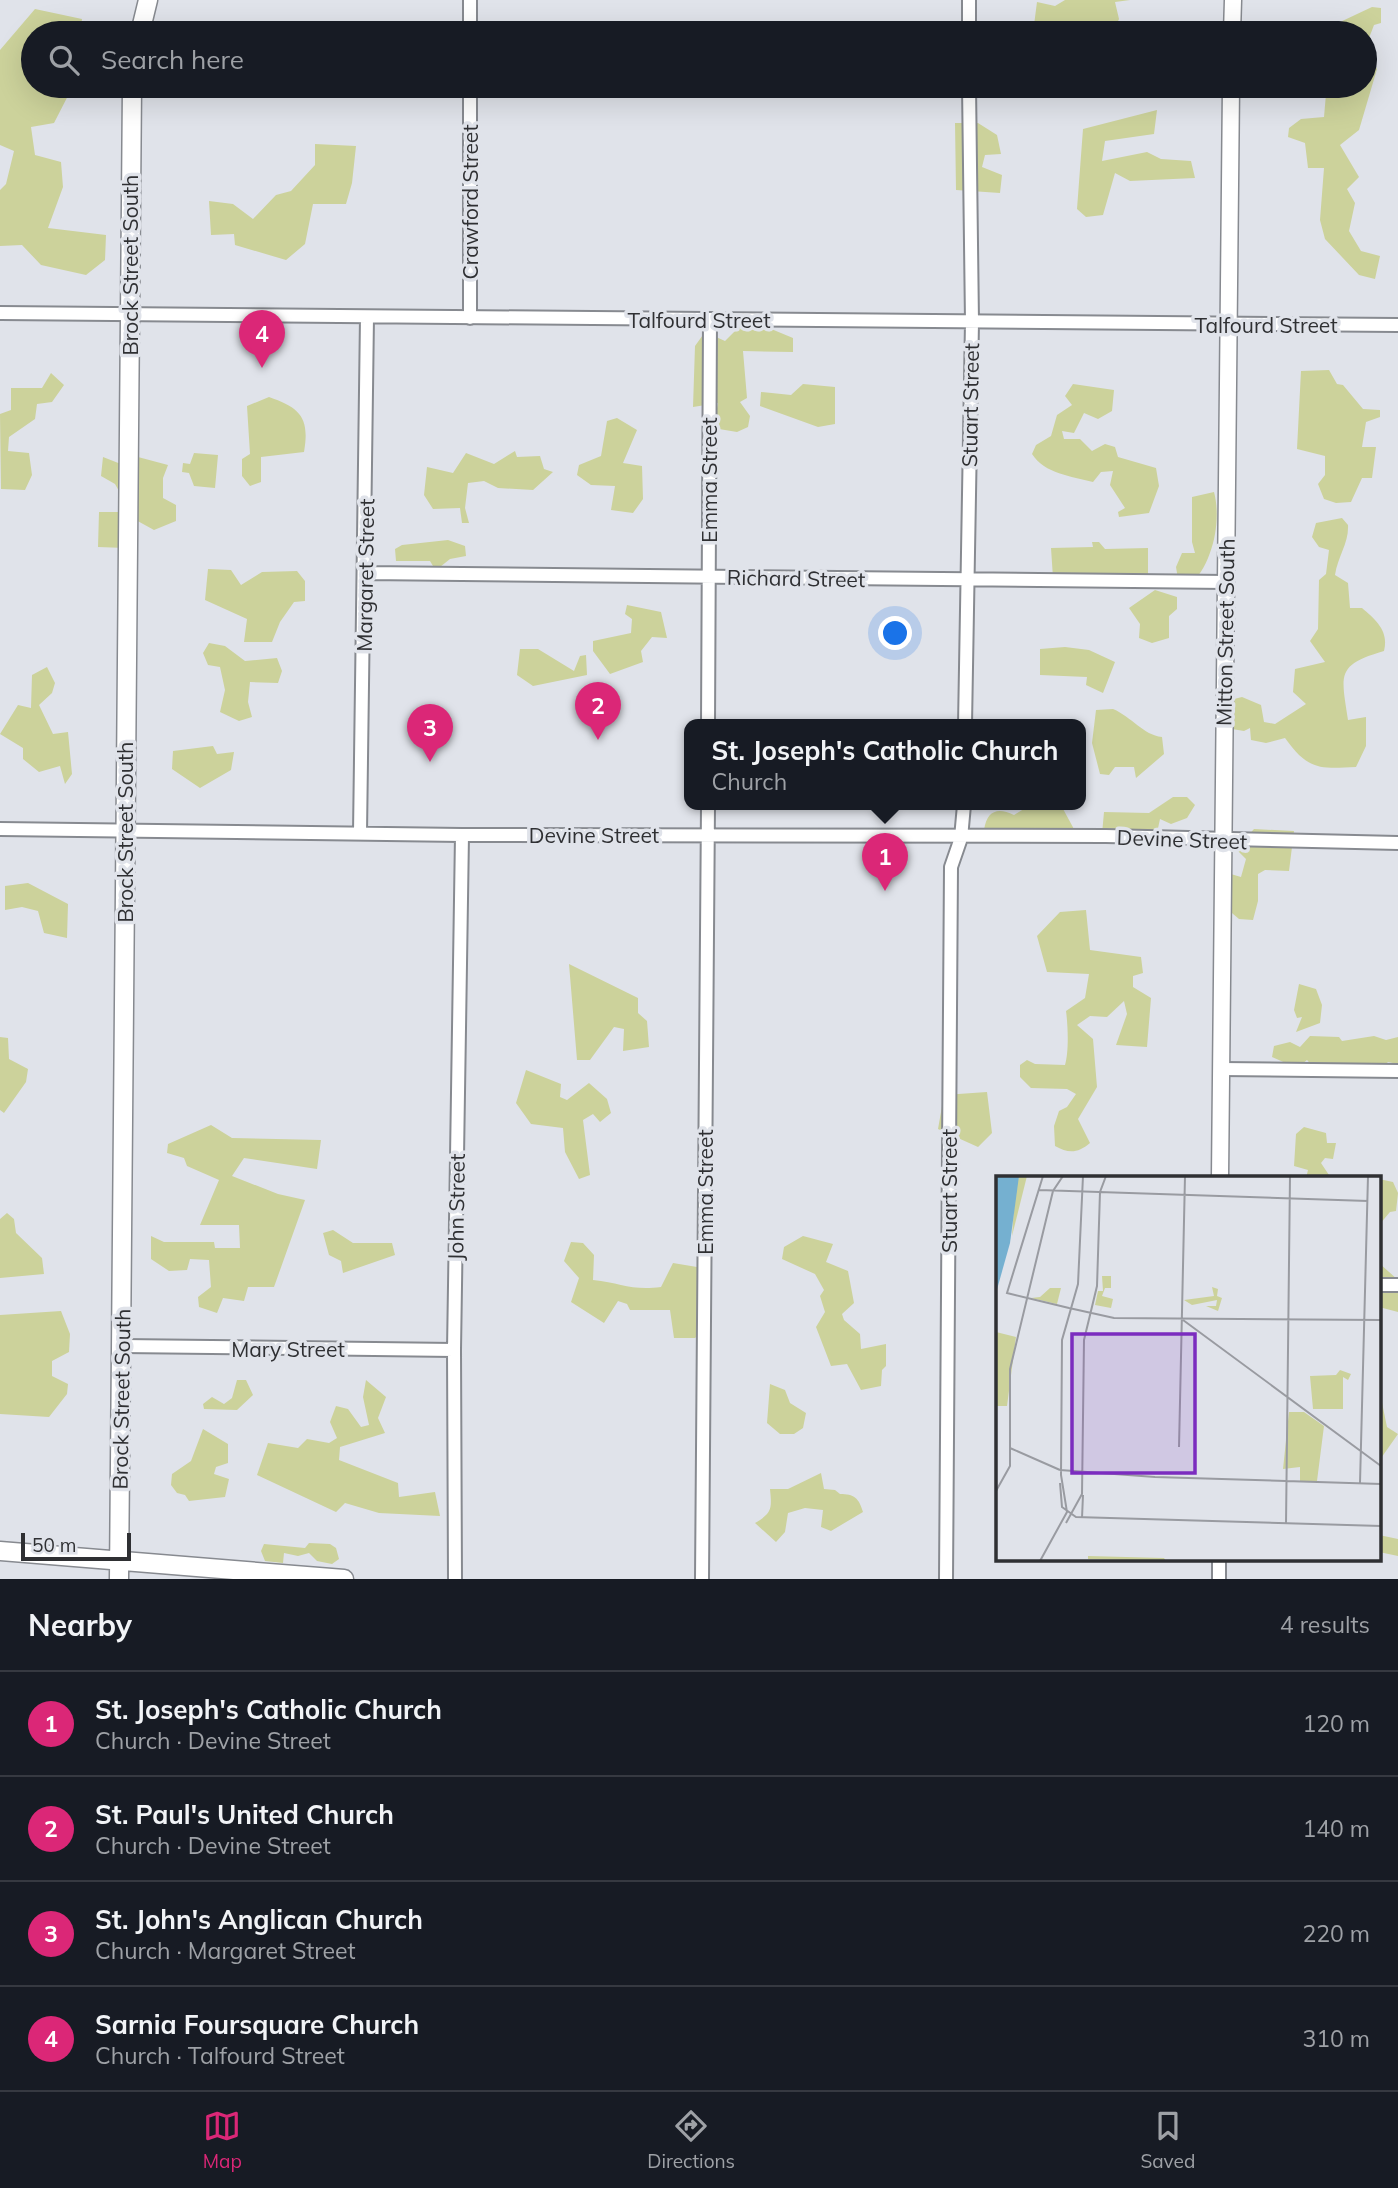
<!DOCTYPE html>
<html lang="en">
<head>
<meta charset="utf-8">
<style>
  body { margin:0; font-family:Mulish,sans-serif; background:#20242c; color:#f1f3f6 }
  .scale { position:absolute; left:21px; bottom:18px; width:110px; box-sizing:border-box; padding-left:7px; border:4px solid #2f3033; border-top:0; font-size:19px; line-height:24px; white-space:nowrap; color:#2f3033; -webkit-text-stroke:5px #e0e3ea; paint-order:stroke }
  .you { position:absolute; left:896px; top:634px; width:24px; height:24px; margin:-18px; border:5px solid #fff; border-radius:50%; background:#1a73e8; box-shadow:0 0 0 10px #1a73e833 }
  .badge { display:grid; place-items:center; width:46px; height:46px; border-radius:50%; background:#db2777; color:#fff; font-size:23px; font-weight:700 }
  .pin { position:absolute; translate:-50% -58px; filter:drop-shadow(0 2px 4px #0008) }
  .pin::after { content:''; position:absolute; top:37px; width:24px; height:21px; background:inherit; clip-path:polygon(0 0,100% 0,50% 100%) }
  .popup { position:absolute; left:684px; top:719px; width:402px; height:91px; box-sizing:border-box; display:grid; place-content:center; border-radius:14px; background:#171b24; filter:drop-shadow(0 2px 5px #0005); font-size:23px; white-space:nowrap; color:#9ea1a6 }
  .popup b { font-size:26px; color:#f1f3f6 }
  .popup::after { content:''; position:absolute; left:50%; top:100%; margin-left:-14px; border:14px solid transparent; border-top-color:#171b24 }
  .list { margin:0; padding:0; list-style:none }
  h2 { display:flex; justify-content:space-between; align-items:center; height:91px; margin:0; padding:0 28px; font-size:30px }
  h2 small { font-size:23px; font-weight:400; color:#9ea1a6 }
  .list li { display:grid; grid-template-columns:46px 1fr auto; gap:21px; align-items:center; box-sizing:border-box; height:105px; padding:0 28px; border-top:2px solid #363941 }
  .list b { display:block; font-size:26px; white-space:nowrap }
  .list p { margin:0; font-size:23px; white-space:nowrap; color:#9ea1a6 }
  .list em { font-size:23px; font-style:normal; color:#9ea1a6 }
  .icon { flex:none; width:38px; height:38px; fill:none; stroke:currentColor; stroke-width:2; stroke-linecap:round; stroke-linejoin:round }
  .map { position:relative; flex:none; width:1398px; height:1579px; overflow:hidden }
  .search { position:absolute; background:#171b24; box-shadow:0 7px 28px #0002; left:21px; right:21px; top:21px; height:77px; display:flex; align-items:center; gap:18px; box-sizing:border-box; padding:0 24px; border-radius:38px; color:#9ea1a6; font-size:26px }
  .sheet { height:511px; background:#171b24 }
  nav { display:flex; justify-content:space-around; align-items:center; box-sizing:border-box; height:98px; border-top:2px solid #363941; background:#171b24; font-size:19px; color:#9ea1a6 }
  nav a { display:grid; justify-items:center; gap:4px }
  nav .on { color:#db2777 }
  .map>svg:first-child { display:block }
  .green { fill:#ccd29b }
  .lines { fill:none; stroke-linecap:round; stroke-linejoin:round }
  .minor-casing { stroke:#878a90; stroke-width:16 }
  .tertiary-casing { stroke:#878a90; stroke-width:19 }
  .secondary-casing { stroke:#878a90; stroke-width:21 }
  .minor { stroke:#fff; stroke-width:12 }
  .tertiary { stroke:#fff; stroke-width:16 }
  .secondary { stroke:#fff; stroke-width:18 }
  .labels { text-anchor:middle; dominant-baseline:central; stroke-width:7; stroke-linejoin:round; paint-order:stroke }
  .street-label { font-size:21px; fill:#2f3033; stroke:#e0e3ea }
  .inset-road { fill:none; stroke:#999ba1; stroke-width:2 }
  .view { fill:#7b2cbf; fill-opacity:0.15; stroke:#7b2cbf; stroke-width:3.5 }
  .inset-edge { fill:none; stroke:#2f3033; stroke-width:3.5 }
</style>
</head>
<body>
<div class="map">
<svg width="1398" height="1579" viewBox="0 0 1398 1579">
  <rect width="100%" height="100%" fill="#e0e3ea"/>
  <!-- green -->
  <path class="green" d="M 1065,0 L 1130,0 L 1115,2 L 1119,19 L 1113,33 L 1017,33 L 1017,29 L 1034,25 L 1037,2 L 1055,6 Z
    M 1372,7 L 1381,8 L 1381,23 L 1374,25 L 1369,38 L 1365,37 L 1365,33 L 1337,33 L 1338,23 Z
    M 35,9 L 82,19 L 80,33 L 33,33 L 33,86 L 73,86 L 54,123 L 31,127 L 35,155 L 61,162 L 63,187 L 48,228 L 106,235 L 105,260 L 86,275 L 41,265 L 22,245 L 0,246 L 0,190 L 6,184 L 14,151 L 0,145 L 0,50 Z
    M 1365,45 L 1377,69 L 1359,130 L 1340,145 L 1359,177 L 1347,189 L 1355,203 L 1349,231 L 1361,251 L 1380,256 L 1375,279 L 1359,275 L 1325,239 L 1320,220 L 1324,168 L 1308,168 L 1305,143 L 1288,137 L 1289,128 L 1301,119 L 1324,117 L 1326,94 L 1320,86 L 1365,86 Z
    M 1157,110 L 1154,134 L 1105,141 L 1102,161 L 1147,152 L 1161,159 L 1191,161 L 1195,178 L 1130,181 L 1115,173 L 1103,215 L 1086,217 L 1077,209 L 1083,129 Z
    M 955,123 L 978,123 L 997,135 L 1001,154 L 985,155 L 982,167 L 1002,175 L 1000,193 L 956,190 Z
    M 315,144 L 356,146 L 352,183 L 346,204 L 313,204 L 305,244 L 286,260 L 235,245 L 234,234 L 211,235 L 209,201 L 233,204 L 253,219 L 276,195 L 291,191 L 315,165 Z
    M 764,326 L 793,338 L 793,352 L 743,351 L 747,398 L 740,402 L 750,416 L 748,427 L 737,432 L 713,428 L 718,403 L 693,407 L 695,346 L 705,332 L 725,341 L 739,327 Z
    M 1329,370 L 1337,384 L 1343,385 L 1363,409 L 1380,410 L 1380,417 L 1366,422 L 1362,447 L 1376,447 L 1372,478 L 1362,478 L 1351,502 L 1336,503 L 1324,499 L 1318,484 L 1325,475 L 1325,456 L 1297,449 L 1301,371 Z
    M 51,373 L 64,385 L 52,402 L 37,404 L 35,419 L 9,437 L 8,451 L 29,453 L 32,475 L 25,490 L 1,489 L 0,414 L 11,410 L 11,388 L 42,388 Z
    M 803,384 L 835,387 L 835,424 L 818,427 L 760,406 L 761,392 L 791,395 Z
    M 1073,384 L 1114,390 L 1112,411 L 1098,419 L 1084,413 L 1074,433 L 1062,431 L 1064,439 L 1080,439 L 1092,451 L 1105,444 L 1115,447 L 1118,457 L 1156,468 L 1159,486 L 1149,513 L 1119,517 L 1118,512 L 1125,508 L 1110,485 L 1113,471 L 1101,472 L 1093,482 C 1071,476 1045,474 1032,454 L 1036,445 L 1051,436 L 1057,415 L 1072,405 L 1065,396 Z
    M 269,397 C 300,408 310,417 304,452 L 261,457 L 261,482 L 250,486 L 242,476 L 242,459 L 250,454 L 247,406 Z
    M 617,418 L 637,430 L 623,463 L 642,466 L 643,499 L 633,513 L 611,510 L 615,486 L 591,485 L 577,475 L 579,465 L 601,456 L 607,421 Z
    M 515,451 L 517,457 L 540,456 L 544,469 L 553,472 L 533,490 L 498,488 L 484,481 L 468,483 L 465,508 L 469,523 L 462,523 L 460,508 L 433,509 L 424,495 L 427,467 L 453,473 L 466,453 L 494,464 Z
    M 194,453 L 218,455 L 215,488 L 194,486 L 189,473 L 182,472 L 183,463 L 190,464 Z
    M 103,457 L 131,468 L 138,457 L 168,465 L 163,478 L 163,498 L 176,505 L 176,521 L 154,530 L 134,519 L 125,548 L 98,547 L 99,512 L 119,512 L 124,500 L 115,484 L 101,476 Z
    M 1214,492 C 1222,522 1212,565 1190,585 L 1179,585 L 1176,567 L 1182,553 L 1195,553 L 1192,542 L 1192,497 Z
    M 1342,518 L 1348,525 C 1349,543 1338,556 1335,575 L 1348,583 L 1350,608 L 1362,608 C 1376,620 1389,631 1384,651 C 1336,665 1341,674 1348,720 L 1366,717 L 1366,746 L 1356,767 C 1319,769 1308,770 1285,738 L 1266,743 L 1251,740 L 1250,728 L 1244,731 L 1232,729 L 1227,715 L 1230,700 L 1242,697 L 1261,705 L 1264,722 L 1275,724 L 1306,704 L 1293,692 L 1295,669 L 1325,662 L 1310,641 L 1318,629 L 1319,580 L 1326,574 L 1329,550 L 1319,547 L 1312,537 L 1316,523 Z
    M 448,540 L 465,546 L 466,556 L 450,559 L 440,567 L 433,566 L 430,561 L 396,561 L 395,549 L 402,545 Z
    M 1092,542 L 1099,542 L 1105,549 L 1148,548 L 1148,580 L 1053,578 L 1051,548 L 1093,547 Z
    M 208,569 L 231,570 L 241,585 L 262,572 L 297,571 L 305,581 L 305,601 L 294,602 L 280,622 L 272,642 L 244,642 L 247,619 L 205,600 Z
    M 1155,590 L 1177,597 L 1177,609 L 1169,616 L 1169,638 L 1152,643 L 1139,638 L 1140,624 L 1129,608 Z
    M 627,605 L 661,612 L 667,638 L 652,637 L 641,651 L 643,662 L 610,674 L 593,651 L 593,641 L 631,633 L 632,619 L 625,614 Z
    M 209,643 L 225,646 L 245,661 L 277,658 L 282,671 L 278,683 L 250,682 L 248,702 L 252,717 L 239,721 L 220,712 L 225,690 L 220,667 L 208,665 L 203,653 Z
    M 1065,647 L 1089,650 L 1115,662 L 1103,693 L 1086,685 L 1087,677 L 1040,675 L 1040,649 Z
    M 520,649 L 538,649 L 574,671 L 580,656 L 586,655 L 587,675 L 533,686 L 517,675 Z
    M 47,667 L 55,683 L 52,693 L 39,705 L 53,734 L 68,732 L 72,774 L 65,784 L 60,766 L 39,772 L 23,759 L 23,748 L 0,734 L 18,705 L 31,708 L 32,675 Z
    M 1113,709 C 1132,717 1143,735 1162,737 L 1164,754 L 1136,778 L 1134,767 L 1115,767 L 1109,775 L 1100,774 L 1092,743 L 1096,710 Z
    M 213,746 L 217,754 L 234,752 L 231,770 L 200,788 L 172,769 L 173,751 Z
    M 1173,797 L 1187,797 L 1195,805 L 1187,818 L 1171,824 L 1160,819 L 1157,833 L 1145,837 L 1136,830 L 1121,836 L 1102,834 L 1104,812 L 1149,813 Z
    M 1047,805 L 1062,807 L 1075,831 L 1065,842 L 984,830 C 987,811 997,807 1014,815 L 1027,807 Z
    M 1254,829 L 1294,831 L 1289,871 L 1265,870 L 1258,874 L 1258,901 L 1253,920 L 1239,919 L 1226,908 L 1224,872 L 1241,877 L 1246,859 L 1236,849 Z
    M 28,883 L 68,904 L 67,938 L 44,933 L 38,911 L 22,907 L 5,910 L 5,886 Z
    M 1086,910 L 1090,950 L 1141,957 L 1143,973 L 1133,976 L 1133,987 L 1151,998 L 1147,1047 L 1116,1045 L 1127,1014 L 1124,1001 L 1107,1017 L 1090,1016 L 1077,1025 L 1093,1039 L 1097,1087 L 1078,1119 L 1090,1143 C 1078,1153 1069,1154 1055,1146 L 1054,1126 L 1059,1111 L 1067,1107 L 1076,1094 L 1067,1089 L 1031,1088 L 1020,1077 L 1020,1065 L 1027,1060 L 1035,1064 L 1065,1065 C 1069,1052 1068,1026 1066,1011 L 1085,998 L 1089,974 L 1047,972 L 1037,936 L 1060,912 Z
    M 569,964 L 638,998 L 638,1013 L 647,1021 L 649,1047 L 623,1051 L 624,1029 L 614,1027 L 590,1060 L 577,1060 Z
    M 1299,984 L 1316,989 L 1322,1005 L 1320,1023 L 1296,1032 L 1302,1017 L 1297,1018 L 1294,1010 Z
    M 1310,1036 L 1339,1037 L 1342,1041 L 1374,1036 L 1386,1040 L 1398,1037 L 1398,1064 L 1388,1062 L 1376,1073 L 1319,1073 L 1307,1060 L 1297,1068 L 1272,1057 L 1274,1046 L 1290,1042 L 1300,1047 Z
    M 0,1037 L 8,1038 L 9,1059 L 28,1069 L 26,1082 L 4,1113 L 0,1110 Z
    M 526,1070 L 561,1084 L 560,1097 L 567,1100 L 589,1083 L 607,1099 L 611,1113 L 600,1122 L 593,1114 L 583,1120 L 590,1175 L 579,1179 L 565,1152 L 563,1128 L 531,1124 L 516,1103 Z
    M 987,1092 L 992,1133 L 978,1147 L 938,1129 L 944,1095 Z
    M 211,1125 L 232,1138 L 321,1140 L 317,1169 L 244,1158 L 232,1176 L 278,1194 L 305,1200 L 274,1287 L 248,1287 L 244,1301 L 223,1298 L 217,1313 L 199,1307 L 198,1297 L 211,1287 L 209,1260 L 190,1259 L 187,1270 L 169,1271 L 151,1259 L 151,1236 L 164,1242 L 214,1242 L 215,1248 L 240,1248 L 239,1225 L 200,1225 L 219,1180 L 187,1166 L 184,1158 L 167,1153 L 168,1144 Z
    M 1304,1127 L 1326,1133 L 1327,1143 L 1336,1143 L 1333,1159 L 1325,1158 L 1321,1163 L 1331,1178 L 1306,1178 L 1308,1170 L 1294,1166 L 1296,1134 Z
    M 1379,1179 L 1393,1182 L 1398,1193 L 1396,1211 L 1390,1212 L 1379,1225 Z
    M 7,1213 L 14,1219 L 16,1233 L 42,1258 L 44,1274 L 0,1278 L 0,1219 Z
    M 333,1230 L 353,1243 L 392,1243 L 395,1255 L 343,1273 L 341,1261 L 329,1255 L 323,1233 Z
    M 803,1236 L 833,1244 L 826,1262 L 848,1271 L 854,1303 L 842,1314 L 844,1320 L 860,1334 L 861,1349 L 886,1344 L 886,1366 L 882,1370 L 881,1386 L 861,1390 L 847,1364 L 831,1366 L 816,1327 L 825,1312 L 820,1296 L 824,1290 L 815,1274 L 782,1259 L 784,1247 Z
    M 571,1242 L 583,1243 L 594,1255 L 593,1280 C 621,1283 632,1291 661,1287 L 673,1263 L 709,1269 L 710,1324 L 695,1338 L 674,1338 L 670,1310 L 630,1310 L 627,1304 L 618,1301 L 604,1323 L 571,1302 L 579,1278 L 564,1261 Z
    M 1379,1263 L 1398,1280 L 1398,1312 L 1379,1307 Z
    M 61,1311 L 70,1334 L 69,1352 L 52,1361 L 52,1376 L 68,1384 L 67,1394 L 49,1417 L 0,1414 L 0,1315 Z
    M 237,1380 L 246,1380 L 253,1395 L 237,1410 L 204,1409 L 203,1404 L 212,1397 L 224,1404 L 232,1398 Z
    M 366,1380 L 386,1397 L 378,1418 L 385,1433 L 340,1447 L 339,1460 L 398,1483 L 399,1497 L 435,1492 L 440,1516 L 379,1513 L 345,1503 L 336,1512 L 257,1475 L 268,1443 L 298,1448 L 307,1439 L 329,1443 L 337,1438 L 330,1422 L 336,1406 L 348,1409 L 361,1427 L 369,1425 L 363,1397 Z
    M 770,1384 L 785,1390 L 790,1403 L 806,1413 L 803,1428 L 794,1434 L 780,1434 L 767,1423 Z
    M 1379,1388 L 1387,1427 L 1398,1434 L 1379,1461 Z
    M 203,1429 L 228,1444 L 228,1463 L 216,1467 L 214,1474 L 229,1479 L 225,1497 L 189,1501 L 185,1495 L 177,1493 L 171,1485 L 172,1474 L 191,1461 Z
    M 821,1473 L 824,1489 L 835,1490 L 840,1494 C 854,1494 859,1498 863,1512 L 831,1531 L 821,1527 L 823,1510 L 805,1508 L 788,1513 L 785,1532 L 776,1542 L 755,1523 C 772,1513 772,1509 770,1489 L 788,1489 Z
    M 1379,1535 L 1398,1539 L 1398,1556 L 1379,1552 Z
    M 309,1543 L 330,1544 L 336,1548 L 339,1559 L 332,1564 L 317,1561 L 309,1553 L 298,1556 L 284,1553 L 283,1563 L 265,1561 L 261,1551 L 264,1544 L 305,1548 Z"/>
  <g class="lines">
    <!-- minor casing -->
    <g class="minor-casing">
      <path id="minor" d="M 969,0 L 969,33
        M 470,33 L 470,0
        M 0,313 L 1398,325
        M 470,318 L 470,86
        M 366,573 L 1227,582
        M 708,725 L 710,320
        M 965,725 L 972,322 L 969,86
        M 0,829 L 462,835 L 1106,836 L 1398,843
        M 360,833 L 367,317
        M 1221,1069 L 1398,1071
        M 1379,1285 L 1398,1285
        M 122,1346 L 454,1350
        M 455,1579 L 454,1350 L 462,835
        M 702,1579 L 708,805
        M 946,1579 L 951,867 L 961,838 L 964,805
        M 1219,1579 L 1219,1560"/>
    </g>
    <!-- tertiary casing -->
    <g class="tertiary-casing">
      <path id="tertiary" d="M 1232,33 L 1233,0
        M 1220,1178 L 1231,86"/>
    </g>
    <!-- secondary casing -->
    <g class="secondary-casing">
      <path id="secondary" d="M 140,33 L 148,0
        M 0,1551 L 344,1579
        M 119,1579 L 132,86"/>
    </g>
    <!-- minor -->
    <use href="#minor" class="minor"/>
    <!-- tertiary -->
    <use href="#tertiary" class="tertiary"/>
    <!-- secondary -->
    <use href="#secondary" class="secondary"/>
  </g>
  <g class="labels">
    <!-- street labels -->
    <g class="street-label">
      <text transform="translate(470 202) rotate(-90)">Crawford Street</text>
      <text transform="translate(130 265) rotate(-90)">Brock Street South</text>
      <text x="699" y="320">Talfourd Street</text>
      <text x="1266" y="325">Talfourd Street</text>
      <text transform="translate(970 405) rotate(-89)">Stuart Street</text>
      <text transform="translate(709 480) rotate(-90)">Emma Street</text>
      <text transform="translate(365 575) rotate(-89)">Margaret Street</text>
      <text transform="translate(796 578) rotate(1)">Richard Street</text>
      <text transform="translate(1225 632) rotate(-89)">Mitton Street South</text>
      <text transform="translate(125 832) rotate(-90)">Brock Street South</text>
      <text x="594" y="835">Devine Street</text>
      <text transform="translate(1182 839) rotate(2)">Devine Street</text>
      <text transform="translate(949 1191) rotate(-90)">Stuart Street</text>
      <text transform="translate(705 1192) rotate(-90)">Emma Street</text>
      <text transform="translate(456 1207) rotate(-89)">John Street</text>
      <text x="288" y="1349">Mary Street</text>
      <text transform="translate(121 1399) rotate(-89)">Brock Street South</text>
    </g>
  </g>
  <!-- overview -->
  <g transform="translate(996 1176)">
    <rect width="385" height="385" fill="#e0e3ea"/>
    <path d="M 23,0 L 31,0 L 16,60 L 19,16 ZM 106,100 L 115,100 L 115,112 L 109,112 L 106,120 L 117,123 L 115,132 L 99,129 L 102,115 L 107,115 ZM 216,111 L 222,113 L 221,120 L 226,122 L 222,135 L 210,130 L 220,130 L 221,124 L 196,129 L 188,124 L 218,120 ZM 54,112 L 65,112 L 61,128 L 35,122 L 44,121 ZM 0,156 L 20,161 L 11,230 L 0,230 ZM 344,194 L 355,198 L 352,204 L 347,201 L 347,233 L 317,233 L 314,200 L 340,199 ZM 293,236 L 308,236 L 328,250 L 321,305 L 304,305 L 304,291 L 287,293 ZM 92,380 L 168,382 L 170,385 L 92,383 Z" fill="#ccd29b"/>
    <path d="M 0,0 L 23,0 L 14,67 L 0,117 Z" fill="#75b0d0"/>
    <path class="inset-road" d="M 47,0 L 11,117 L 73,132M 43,14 L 372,25M 73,132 L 118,142 L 385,144M 187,144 L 385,290M 183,271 L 189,0M 14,272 L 64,294M 64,294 L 159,301 L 385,308M 64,307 L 66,331 L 80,341 L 385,350M 364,307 L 372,0M 0,315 L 14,290 L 14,193 L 57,15 L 67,0M 86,342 L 87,319M 70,347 L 86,318 L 88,164 L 101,110 L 104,16 L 110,0M 290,348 L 294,0M 44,385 L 71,336 L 65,299 L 66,164 L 82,108 L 87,0"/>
    <path class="view" d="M 76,158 L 199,158 L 199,297 L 76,297 Z"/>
    <rect width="385" height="385" class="inset-edge"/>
  </g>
</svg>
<div class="scale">50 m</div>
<div class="you"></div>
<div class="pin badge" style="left:885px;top:891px">1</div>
<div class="popup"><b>St. Joseph's Catholic Church</b>Church</div>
<div class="pin badge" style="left:598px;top:740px">2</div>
<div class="pin badge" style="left:430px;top:762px">3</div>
<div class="pin badge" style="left:262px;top:368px">4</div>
<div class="search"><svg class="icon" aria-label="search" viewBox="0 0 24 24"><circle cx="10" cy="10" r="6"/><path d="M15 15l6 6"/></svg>Search here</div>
</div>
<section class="sheet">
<h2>Nearby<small>4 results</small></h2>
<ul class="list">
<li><span class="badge">1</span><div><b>St. Joseph's Catholic Church</b><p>Church · Devine Street</p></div><em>120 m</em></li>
<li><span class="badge">2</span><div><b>St. Paul's United Church</b><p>Church · Devine Street</p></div><em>140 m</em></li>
<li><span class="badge">3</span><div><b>St. John's Anglican Church</b><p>Church · Margaret Street</p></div><em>220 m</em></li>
<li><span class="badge">4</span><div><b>Sarnia Foursquare Church</b><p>Church · Talfourd Street</p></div><em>310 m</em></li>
</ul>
</section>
<nav>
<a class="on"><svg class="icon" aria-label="map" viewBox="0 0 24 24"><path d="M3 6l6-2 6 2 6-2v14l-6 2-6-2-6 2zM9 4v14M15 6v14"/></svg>Map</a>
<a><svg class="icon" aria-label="directions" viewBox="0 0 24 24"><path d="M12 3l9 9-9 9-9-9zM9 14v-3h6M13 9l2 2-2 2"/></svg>Directions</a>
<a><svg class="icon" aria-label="saved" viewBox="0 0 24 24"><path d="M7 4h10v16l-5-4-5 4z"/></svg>Saved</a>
</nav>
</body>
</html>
